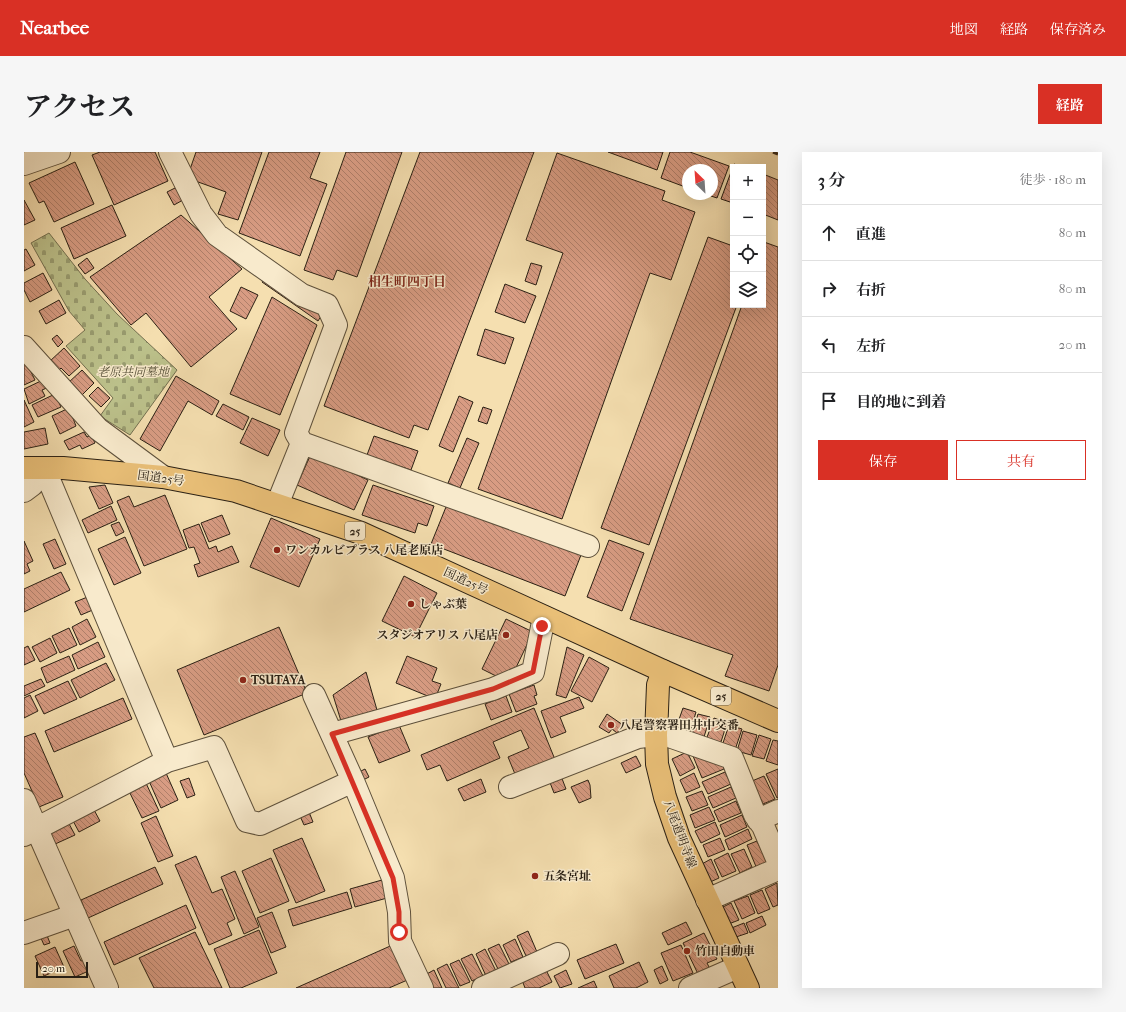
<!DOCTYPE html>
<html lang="ja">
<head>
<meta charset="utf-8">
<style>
  body { margin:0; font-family:"IM FELL French Canon","Noto Serif JP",serif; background:#f6f6f6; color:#202124 }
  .controls { position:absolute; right:12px; top:12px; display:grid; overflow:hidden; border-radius:0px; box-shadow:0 4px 16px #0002 }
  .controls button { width:36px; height:36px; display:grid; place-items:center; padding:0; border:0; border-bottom:1px solid #e0e0e0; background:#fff; color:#202124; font:20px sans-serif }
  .compass { position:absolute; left:658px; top:12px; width:36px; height:36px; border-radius:50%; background:#fff; box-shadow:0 4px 16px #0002; rotate:335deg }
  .scale { position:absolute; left:12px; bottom:10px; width:52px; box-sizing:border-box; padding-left:4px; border:2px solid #2a2014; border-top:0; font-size:11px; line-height:14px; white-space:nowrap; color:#2a2014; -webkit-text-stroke:3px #f8eacc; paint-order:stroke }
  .stop { position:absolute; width:12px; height:12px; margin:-9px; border:3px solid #d93025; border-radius:50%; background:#fff }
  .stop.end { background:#d93025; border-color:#fff; box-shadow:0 1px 4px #0008 }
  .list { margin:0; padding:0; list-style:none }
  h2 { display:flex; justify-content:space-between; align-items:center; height:52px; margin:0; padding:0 16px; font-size:17px }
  h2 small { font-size:13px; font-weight:400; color:#757577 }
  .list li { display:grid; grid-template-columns:26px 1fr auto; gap:12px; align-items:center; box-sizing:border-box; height:56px; padding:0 16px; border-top:1px solid #e0e0e0 }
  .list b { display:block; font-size:15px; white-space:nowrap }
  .list em { font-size:13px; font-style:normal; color:#757577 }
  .actions { display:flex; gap:8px; padding:12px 16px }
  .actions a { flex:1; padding:9px 0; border:1px solid #d93025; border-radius:0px; text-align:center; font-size:14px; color:#d93025 }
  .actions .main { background:#d93025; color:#fff }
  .icon { flex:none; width:22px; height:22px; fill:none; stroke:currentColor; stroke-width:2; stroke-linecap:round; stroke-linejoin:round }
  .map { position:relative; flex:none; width:754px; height:836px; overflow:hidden; border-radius:0px }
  header { display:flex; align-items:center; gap:24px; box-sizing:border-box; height:56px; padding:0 20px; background:#d93025; color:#fff }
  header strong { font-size:19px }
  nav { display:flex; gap:22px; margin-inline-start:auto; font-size:14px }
  .intro { display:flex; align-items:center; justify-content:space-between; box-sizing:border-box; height:96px; padding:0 24px }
  h1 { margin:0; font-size:28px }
  .button { padding:10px 18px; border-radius:0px; background:#d93025; color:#fff; font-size:14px; font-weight:700 }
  main { display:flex; gap:24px; padding:0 24px }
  aside { flex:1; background:#fff; border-radius:0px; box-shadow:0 4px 16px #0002 }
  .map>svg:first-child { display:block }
  .cemetery { fill:url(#cemetery-stones); stroke:#737050 }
  .building { fill:url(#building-back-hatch); stroke:#2a2014 }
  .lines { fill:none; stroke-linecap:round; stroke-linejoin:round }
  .minor-casing { stroke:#5d503b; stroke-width:24 }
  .major-casing { stroke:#2a2014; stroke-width:24 }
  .highway-casing { stroke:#2a2014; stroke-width:24 }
  .minor { stroke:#f8eacc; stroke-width:22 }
  .major { stroke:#eac078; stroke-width:22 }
  .highway { stroke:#eac078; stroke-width:22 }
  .rail { stroke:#2a2014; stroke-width:3; stroke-dasharray:7 7; stroke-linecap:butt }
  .route { stroke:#d93025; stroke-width:5 }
  .poi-dot { fill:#8f2418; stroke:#f8eacc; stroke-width:1.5 }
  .labels { text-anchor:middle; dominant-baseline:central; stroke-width:3; stroke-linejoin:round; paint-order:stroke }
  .shield { fill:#f8eacc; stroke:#685d4b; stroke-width:1 }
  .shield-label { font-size:11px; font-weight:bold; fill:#2a2014 }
  .park-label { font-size:12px; font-style:italic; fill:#565038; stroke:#f8eacc }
  .street-label { font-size:12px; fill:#2a2014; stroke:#f8eacc }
  .poi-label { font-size:12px; font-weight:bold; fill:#2a2014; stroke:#f8eacc; text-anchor:start }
  .neighbourhood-label { font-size:13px; font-weight:bold; fill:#7a1f14; stroke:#f8eacc }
</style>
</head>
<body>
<header>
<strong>Nearbee</strong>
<nav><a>地図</a><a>経路</a><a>保存済み</a></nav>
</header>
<div class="intro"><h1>アクセス</h1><a class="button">経路</a></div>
<main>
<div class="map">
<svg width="754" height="836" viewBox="0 0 754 836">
  <defs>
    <pattern id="cemetery-stones" width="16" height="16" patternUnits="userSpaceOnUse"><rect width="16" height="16" fill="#bcc18b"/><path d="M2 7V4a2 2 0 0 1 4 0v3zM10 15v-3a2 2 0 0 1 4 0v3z" fill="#999c70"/></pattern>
    <pattern id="building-back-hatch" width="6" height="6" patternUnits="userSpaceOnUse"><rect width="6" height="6" fill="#d89c83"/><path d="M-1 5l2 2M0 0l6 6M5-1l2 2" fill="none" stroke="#af7f6a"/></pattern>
  </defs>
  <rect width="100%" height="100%" fill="#f5dfb0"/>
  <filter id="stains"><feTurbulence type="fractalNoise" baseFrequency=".005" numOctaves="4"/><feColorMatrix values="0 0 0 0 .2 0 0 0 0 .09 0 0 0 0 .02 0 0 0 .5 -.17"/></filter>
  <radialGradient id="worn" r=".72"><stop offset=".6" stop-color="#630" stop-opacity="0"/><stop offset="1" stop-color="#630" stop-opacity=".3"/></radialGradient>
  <!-- cemetery -->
  <path class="cemetery" d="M 25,81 L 61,127 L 93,162 L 153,218 L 106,283 L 76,264 L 89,246 L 42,194 L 61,178 L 45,159 L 7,91 Z"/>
  <!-- building -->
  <path class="building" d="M 76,0 L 131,0 L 144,29 L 90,53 L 68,3 Z
    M 172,0 L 238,0 L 214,68 L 194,62 L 202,40 L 163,26 Z
    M 245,0 L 296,0 L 286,26 L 303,32 L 276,104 L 215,81 Z
    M 322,0 L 378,0 L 333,125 L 313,118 L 309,128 L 280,118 Z
    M 396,0 L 510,0 L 404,278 L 390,273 L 385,286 L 300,254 Z
    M 584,0 L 639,0 L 633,18 Z
    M 646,0 L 666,0 L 705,14 L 693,46 L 681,42 L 688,42 L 688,18 L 664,18 L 664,36 L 637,26 Z
    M 533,1 L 641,39 L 638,48 L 671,60 L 647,128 L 626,121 L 538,367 L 454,337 L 539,101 L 502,88 Z
    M 51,10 L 70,52 L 30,70 L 20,49 L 15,51 L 5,31 Z
    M 710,12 L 719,15 L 709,15 L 709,51 L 697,47 Z
    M 739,22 L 754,28 L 754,68 L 739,62 Z
    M 153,35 L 159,48 L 150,53 L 143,40 Z
    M 0,48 L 11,68 L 0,73 Z
    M 88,53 L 102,84 L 50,107 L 37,76 Z
    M 157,63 L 218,117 L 185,145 L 213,177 L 167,215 L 122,161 L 107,173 L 66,125 Z
    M 684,85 L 709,94 L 709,153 L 713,153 L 625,393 L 577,376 Z
    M 740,90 L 754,95 L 754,513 L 745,539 L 701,524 L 709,503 L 606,467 L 718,153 L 739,153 Z
    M 2,97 L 11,113 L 0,119 L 0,98 Z
    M 63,106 L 70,116 L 61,122 L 54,113 Z
    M 507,111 L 518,114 L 512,133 L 501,129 Z
    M 19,121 L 28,138 L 6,150 L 0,138 L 0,131 Z
    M 244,122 L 299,161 L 294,169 L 238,130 Z
    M 481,132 L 512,144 L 501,171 L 471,160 Z
    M 217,135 L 234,143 L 222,167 L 206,159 Z
    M 248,145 L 293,173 L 256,263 L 206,242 Z
    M 35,148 L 42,161 L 22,172 L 15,159 Z
    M 461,177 L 490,186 L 481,212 L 453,203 Z
    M 33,183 L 39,190 L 34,195 L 28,187 Z
    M 40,196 L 56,214 L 45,224 L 37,216 L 34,219 L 25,210 Z
    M 0,206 L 11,228 L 0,233 Z
    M 58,218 L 70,231 L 57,244 L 44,231 Z
    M 152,224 L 195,249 L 188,263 L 164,249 L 136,299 L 116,287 Z
    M 21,227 L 25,235 L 18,238 L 21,244 L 5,252 L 0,237 Z
    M 74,235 L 86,246 L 77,255 L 65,244 Z
    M 31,242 L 37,255 L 14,265 L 8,253 Z
    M 435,244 L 449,250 L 429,300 L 415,294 Z
    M 0,248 L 10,270 L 0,275 Z
    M 199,252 L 225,265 L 219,278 L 192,264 Z
    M 459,255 L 468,258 L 463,272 L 454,269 Z
    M 45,256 L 52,274 L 36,282 L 28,264 Z
    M 228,266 L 256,278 L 244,304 L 216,291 Z
    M 21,276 L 24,292 L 0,297 L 0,280 Z
    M 60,280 L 63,285 L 67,283 L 71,291 L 58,297 L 56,293 L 45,298 L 40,289 Z
    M 350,284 L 394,299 L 387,318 L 343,303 Z
    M 443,286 L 455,291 L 436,336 L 424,331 Z
    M 287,302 L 344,328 L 330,358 L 273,333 Z
    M 81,333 L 89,351 L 75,357 L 65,335 Z
    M 349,333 L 410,354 L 403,374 L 394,371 L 391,381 L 338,363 Z
    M 141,343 L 163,397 L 120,414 L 93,349 L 105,344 L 110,355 Z
    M 424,350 L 557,403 L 541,444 L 407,392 Z
    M 87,354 L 93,368 L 64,381 L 58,368 Z
    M 198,363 L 206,382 L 185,390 L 177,371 Z
    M 247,366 L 296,387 L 275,435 L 226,415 Z
    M 95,370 L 100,380 L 92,384 L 87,373 Z
    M 175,372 L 185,397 L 192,394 L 194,400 L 208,394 L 215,410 L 174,425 L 170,413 L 176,411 L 170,395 L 165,396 L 159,378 Z
    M 101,385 L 117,421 L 90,433 L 74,397 Z
    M 31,387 L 42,412 L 30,417 L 19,392 Z
    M 585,388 L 620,401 L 598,459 L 563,445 Z
    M 0,389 L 9,409 L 3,412 L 6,419 L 0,422 Z
    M 37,420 L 46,438 L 0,460 L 0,437 Z
    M 380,424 L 413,441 L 391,485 L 358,469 Z
    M 66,444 L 71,457 L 57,463 L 51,450 Z
    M 63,467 L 72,485 L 56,493 L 48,475 Z
    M 482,467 L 509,480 L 489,522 L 478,527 L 458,517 Z
    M 255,475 L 283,541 L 180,583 L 153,518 Z
    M 45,476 L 53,493 L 36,501 L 28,484 Z
    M 26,486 L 33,501 L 16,510 L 8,495 Z
    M 74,490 L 81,505 L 54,517 L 48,503 Z
    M 4,494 L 11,508 L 0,513 L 0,496 Z
    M 543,495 L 560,503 L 542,546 L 532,543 Z
    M 45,504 L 51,518 L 23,531 L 17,516 Z
    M 383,504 L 413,516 L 408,529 L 417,532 L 411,547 L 372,531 Z
    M 565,505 L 585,516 L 568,550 L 547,539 Z
    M 82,511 L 91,528 L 56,546 L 47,528 Z
    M 342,520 L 353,558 L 317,569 L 309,543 Z
    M 17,527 L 21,534 L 0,544 L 0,534 Z
    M 44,529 L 53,547 L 20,562 L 11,544 Z
    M 510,533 L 513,543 L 510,544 L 513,552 L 492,560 L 485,542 Z
    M 6,543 L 14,559 L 0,566 L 0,546 Z
    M 482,544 L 488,560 L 467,568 L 461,552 Z
    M 555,545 L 560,556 L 536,565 L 542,580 L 527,586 L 517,559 Z
    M 99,546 L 108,567 L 30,600 L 21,579 Z
    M 510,556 L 532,610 L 493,627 L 484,605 L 505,596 L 497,578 L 469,590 L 476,606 L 423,629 L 416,613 L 403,618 L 397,603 Z
    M 659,556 L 672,560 L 666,580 L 652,576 Z
    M 583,562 L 599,573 L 593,581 L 588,577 L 585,581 L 575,575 Z
    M 674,562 L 686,565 L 680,585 L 668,582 Z
    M 690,566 L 703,571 L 696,593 L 682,588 Z
    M 375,573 L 386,599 L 355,611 L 344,585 Z
    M 705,573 L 718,577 L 711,598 L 698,594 Z
    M 719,579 L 733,583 L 727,603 L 713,599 Z
    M 11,581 L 39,645 L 15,655 L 0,621 L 0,585 Z
    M 735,583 L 747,587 L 740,607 L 728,604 Z
    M 749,588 L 754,589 L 754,613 L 742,609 Z
    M 663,600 L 671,616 L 656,624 L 648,607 Z
    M 676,602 L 698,611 L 700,617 L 678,626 L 669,604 Z
    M 612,604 L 617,614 L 602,621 L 597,611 Z
    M 341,617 L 345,625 L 337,629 L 333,621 Z
    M 754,617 L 754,646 L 753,646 L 742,622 Z
    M 701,620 L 707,632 L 684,642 L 678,630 Z
    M 142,621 L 154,648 L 137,656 L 125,629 Z
    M 670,621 L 676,635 L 662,641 L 656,628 Z
    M 537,624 L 542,637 L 530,641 L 525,628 Z
    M 740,624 L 751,647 L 739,652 L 728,629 Z
    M 165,626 L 171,643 L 163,646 L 156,629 Z
    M 457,627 L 462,640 L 440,649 L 434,637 Z
    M 564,628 L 566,633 L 567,646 L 555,651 L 547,635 Z
    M 121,629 L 135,659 L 118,666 L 104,637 Z
    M 707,635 L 712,646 L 689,656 L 684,645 Z
    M 678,639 L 684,653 L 668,659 L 662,645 Z
    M 712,649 L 717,661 L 695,670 L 690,659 Z
    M 685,655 L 691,668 L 671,676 L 666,663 Z
    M 69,656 L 76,669 L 55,680 L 48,667 Z
    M 285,660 L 289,670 L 280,673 L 276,664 Z
    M 718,663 L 723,675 L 701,685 L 696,673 Z
    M 132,664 L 149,704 L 134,710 L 117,671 Z
    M 43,668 L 51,683 L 29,693 L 22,679 Z
    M 691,670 L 696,682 L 677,691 L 671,679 Z
    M 724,677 L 728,687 L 705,698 L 701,688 Z
    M 278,686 L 301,739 L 272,751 L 249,698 Z
    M 696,686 L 701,698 L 684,705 L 679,693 Z
    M 733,689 L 744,712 L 733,717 L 723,693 Z
    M 720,697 L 728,715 L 716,721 L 707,702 Z
    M 704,701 L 712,719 L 698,725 L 690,708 Z
    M 172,704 L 188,741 L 198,737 L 211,767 L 203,771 L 208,783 L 185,793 L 151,713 Z
    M 247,706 L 265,749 L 236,761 L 218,719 Z
    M 687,707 L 695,726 L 684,731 L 676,713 Z
    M 131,715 L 139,732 L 64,766 L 57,748 Z
    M 211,719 L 235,775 L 220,782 L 197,725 Z
    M 358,728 L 363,746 L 331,755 L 326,737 Z
    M 753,731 L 754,753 L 749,755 L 741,737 Z
    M 738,738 L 746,757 L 734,762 L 726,743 Z
    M 323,740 L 328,756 L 269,774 L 264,758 Z
    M 724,744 L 731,761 L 718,767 L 710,749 Z
    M 707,751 L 715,768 L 702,773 L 695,757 Z
    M 162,753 L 172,776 L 90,813 L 80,790 Z
    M 248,760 L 262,795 L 247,801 L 233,766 Z
    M 738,764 L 742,773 L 726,781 L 722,771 Z
    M 662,770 L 668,782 L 644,793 L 638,781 Z
    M 720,771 L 724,781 L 709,786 L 705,777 Z
    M 235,778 L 253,821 L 217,836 L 206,836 L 190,797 Z
    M 504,779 L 513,800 L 502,804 L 493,784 Z
    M 171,780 L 198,836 L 130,836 L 115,806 Z
    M 22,781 L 26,791 L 20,793 L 16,784 Z
    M 680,781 L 693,807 L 683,811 L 687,819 L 675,824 L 659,791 Z
    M 491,787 L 499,805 L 487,810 L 479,793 Z
    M 373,791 L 388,826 L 365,836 L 272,836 Z
    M 475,792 L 486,814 L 475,819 L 464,797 Z
    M 592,792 L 600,811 L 561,827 L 553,808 Z
    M 657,793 L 669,821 L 649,829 L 637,801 Z
    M 50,794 L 57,809 L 64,807 L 69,817 L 51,825 L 39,799 Z
    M 31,795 L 40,815 L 20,824 L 11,804 Z
    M 461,797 L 472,819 L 462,824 L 452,802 Z
    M 448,802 L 459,824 L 448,829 L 437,807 Z
    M 435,808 L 446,830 L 436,834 L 426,812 Z
    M 615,810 L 624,830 L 612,836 L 590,836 L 585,824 Z
    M 423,812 L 435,836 L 422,836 L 413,817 Z
    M 638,814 L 644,828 L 636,832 L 630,818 Z
    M 410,818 L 418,836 L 405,836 L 399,824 Z
    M 522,818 L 528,830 L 515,836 L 501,836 L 498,828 Z
    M 542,818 L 548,832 L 536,836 L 530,824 Z
    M 570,829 L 573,836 L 554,836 Z"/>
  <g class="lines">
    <!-- minor casing -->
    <g class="minor-casing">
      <path id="minor" d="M 146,0 L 177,62 L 193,83 L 278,143 L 303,153 L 312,173 L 272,281 L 278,291 L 564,394
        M 0,12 L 35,0
        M 0,195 L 74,277 L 139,325
        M 20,316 L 143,609
        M 0,339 L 8,333 L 20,316
        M 253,353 L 278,291
        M 290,543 L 329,629 L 369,726 L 375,760 L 376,789 L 398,836
        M 308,582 L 469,537 L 509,520 L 520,465
        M 486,635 L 614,585 L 632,583 L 645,584 L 708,606 L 731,663 L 739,674 L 754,709
        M 0,648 L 83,836
        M 734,668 L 754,659
        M 0,683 L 143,609 L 190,595 L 223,669 L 236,672 L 329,629
        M 683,748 L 754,717
        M 0,781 L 51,763
        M 459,836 L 534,802
        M 666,836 L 714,815"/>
    </g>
    <!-- major casing -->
    <g class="major-casing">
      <path id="major" d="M 639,519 L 634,533 L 632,583 L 633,612 L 641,645 L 655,686 L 724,836"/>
    </g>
    <!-- highway casing -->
    <g class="highway-casing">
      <path id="highway" d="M 0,316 L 39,316 L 139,325 L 212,339 L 337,381 L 639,519 L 754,569"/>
    </g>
    <!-- minor -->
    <use href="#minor" class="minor"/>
    <!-- major -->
    <use href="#major" class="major"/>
    <!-- highway -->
    <use href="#highway" class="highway"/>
    <!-- rail -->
    <path class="rail" d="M 749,0 L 754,2"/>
  </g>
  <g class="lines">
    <!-- route -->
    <path class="route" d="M 375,780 L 375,760 L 369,726 L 308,582 L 469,537 L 509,520 L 518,474"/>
  </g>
  <!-- markers -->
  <g class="poi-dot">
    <circle cx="253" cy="398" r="4"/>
    <circle cx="387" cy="452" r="4"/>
    <circle cx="482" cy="483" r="4"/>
    <circle cx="219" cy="528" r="4"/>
    <circle cx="587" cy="573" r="4"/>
    <circle cx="511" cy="724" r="4"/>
    <circle cx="663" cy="799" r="4"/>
  </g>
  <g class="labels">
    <!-- shield labels -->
    <g class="shield">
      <rect x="321" y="370" width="20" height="18" rx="3"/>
      <rect x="687" y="535" width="20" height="18" rx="3"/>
    </g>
    <g class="shield-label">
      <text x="331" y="379">25</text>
      <text x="697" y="544">25</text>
    </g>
    <!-- park labels -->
    <g class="park-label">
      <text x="109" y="220">老原共同墓地</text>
    </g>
    <!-- street labels -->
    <g class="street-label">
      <text transform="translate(137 326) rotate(8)">国道25号</text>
      <text transform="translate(442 429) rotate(25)">国道25号</text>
      <text transform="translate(656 682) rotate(69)">八尾道明寺線</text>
    </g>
    <!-- poi labels -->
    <g class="poi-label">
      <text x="261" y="398">ワンカルビプラス 八尾老原店</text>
      <text x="395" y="452">しゃぶ葉</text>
      <text x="474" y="483" text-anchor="end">スタジオアリス 八尾店</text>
      <text x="227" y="528">TSUTAYA</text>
      <text x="595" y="573">八尾警察署田井中交番</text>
      <text x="519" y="724">五条宮址</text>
      <text x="671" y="799">竹田自動車</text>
    </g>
    <!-- neighbourhood labels -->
    <g class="neighbourhood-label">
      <text x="383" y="129">相生町四丁目</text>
    </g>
  </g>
  <rect width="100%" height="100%" filter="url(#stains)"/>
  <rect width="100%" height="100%" fill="url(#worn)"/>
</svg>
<div class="controls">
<button>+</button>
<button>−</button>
<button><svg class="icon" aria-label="locate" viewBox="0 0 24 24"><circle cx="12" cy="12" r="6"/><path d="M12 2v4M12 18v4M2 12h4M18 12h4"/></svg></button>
<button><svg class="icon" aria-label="layers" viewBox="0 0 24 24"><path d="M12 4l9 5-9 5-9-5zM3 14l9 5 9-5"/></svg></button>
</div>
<svg class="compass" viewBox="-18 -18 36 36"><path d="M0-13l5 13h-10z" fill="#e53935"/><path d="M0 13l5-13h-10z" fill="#757577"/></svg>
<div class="scale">20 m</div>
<div class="stop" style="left:375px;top:780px"></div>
<div class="stop end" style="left:518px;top:474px"></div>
</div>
<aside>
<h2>3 分<small>徒歩 · 180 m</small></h2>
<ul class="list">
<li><svg class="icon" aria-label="ahead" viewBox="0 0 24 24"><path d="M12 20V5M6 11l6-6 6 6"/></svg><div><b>直進</b></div><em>80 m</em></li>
<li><svg class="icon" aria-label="right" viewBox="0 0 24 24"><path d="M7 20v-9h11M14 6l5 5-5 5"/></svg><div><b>右折</b></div><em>80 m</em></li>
<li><svg class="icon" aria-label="left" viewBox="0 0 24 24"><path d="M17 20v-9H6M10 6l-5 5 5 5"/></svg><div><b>左折</b></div><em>20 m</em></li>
<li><svg class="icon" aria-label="arrive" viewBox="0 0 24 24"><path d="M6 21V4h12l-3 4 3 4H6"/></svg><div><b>目的地に到着</b></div></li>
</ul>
<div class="actions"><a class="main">保存</a><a>共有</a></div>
</aside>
</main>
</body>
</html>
